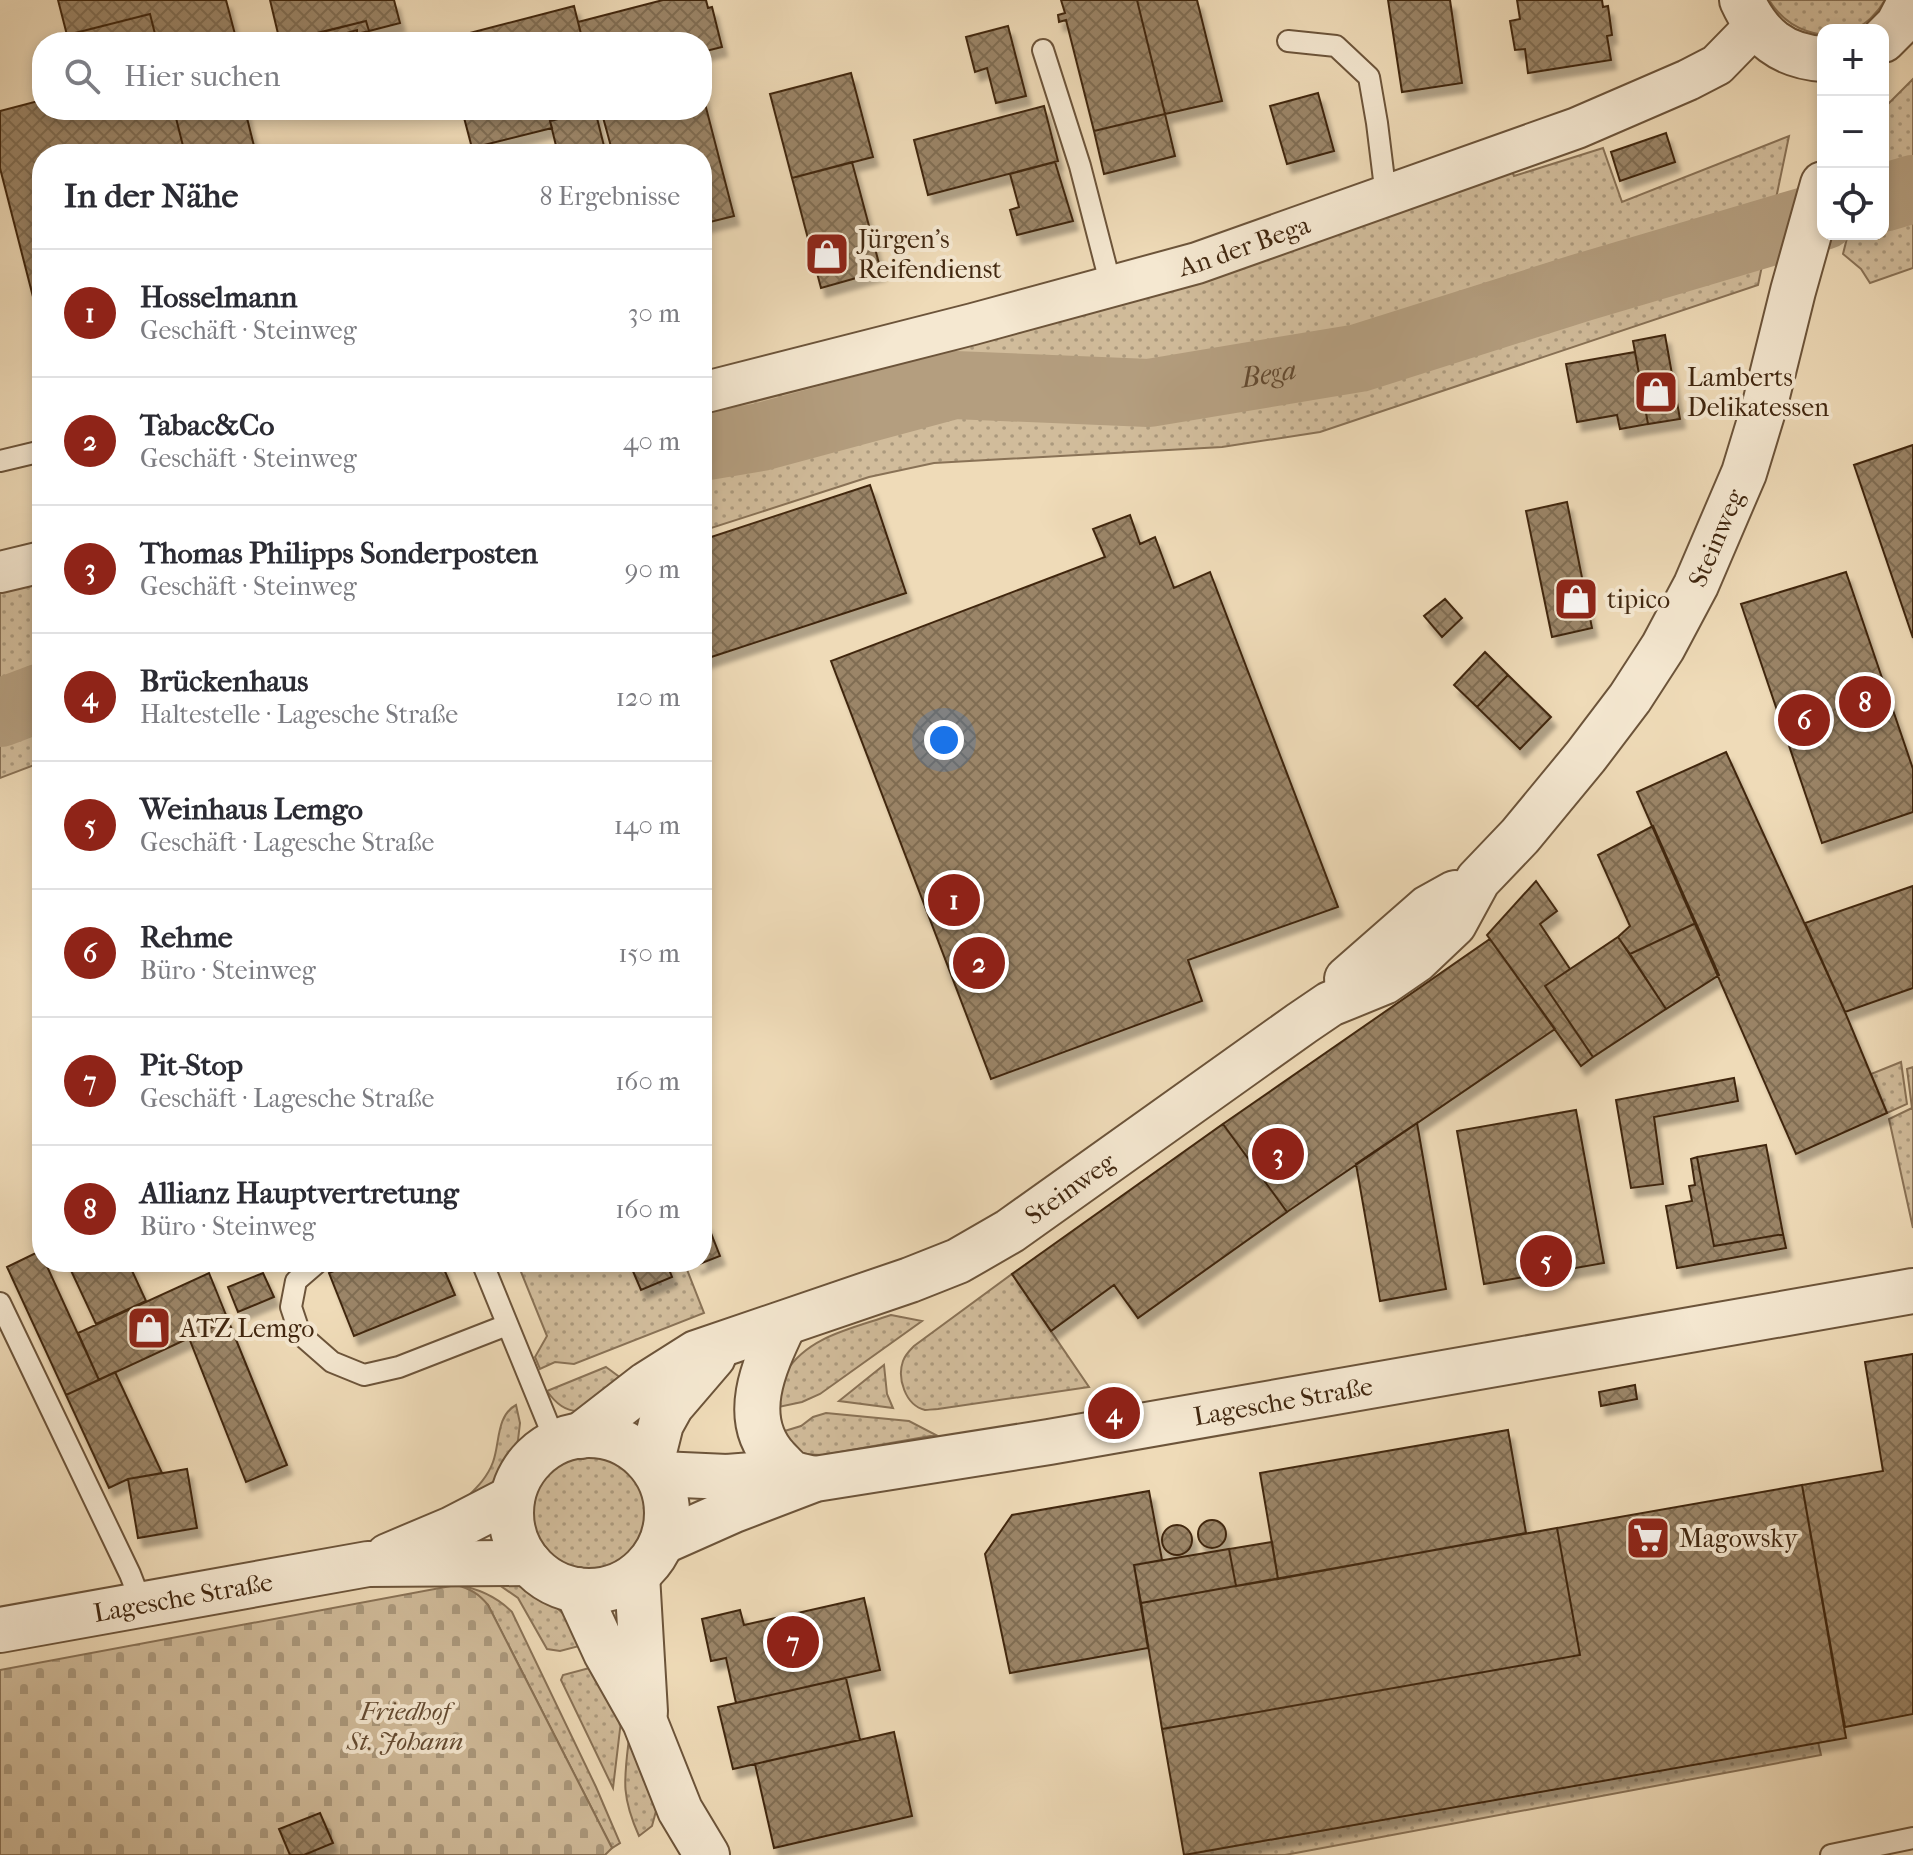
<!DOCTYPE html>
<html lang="de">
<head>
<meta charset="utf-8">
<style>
  body { margin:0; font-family:"IM FELL French Canon",serif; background:#f2f2f3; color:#2b2b33 }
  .controls { position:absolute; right:24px; top:24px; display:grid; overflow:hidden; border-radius:16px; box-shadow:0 4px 12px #0003 }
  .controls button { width:72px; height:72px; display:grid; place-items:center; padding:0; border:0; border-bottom:2px solid #e1e1e2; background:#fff; color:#2b2b33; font:40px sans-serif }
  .you { position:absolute; left:944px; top:740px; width:28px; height:28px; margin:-20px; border:6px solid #fff; border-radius:50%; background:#1a73e8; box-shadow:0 0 0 12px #1a73e833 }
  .badge { display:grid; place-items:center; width:52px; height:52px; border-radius:50%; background:#8f2418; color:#fff; font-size:26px; font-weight:700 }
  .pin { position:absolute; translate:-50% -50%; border:4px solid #fff; box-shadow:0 2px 8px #0006 }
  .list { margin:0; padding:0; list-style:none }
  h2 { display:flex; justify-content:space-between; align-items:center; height:104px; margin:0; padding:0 32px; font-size:34px }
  h2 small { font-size:26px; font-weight:400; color:#7c7c81 }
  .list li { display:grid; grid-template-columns:52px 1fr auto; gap:24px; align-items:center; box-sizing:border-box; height:128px; padding:0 32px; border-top:2px solid #e1e1e2 }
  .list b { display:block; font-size:30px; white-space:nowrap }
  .list p { margin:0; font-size:26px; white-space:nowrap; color:#7c7c81 }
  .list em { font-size:26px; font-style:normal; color:#7c7c81 }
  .icon { flex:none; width:44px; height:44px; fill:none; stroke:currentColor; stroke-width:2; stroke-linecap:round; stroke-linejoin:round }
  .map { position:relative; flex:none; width:1913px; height:1855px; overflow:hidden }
  .search { position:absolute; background:#fff; box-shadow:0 4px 12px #0003; left:32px; top:32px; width:680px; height:88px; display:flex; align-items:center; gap:20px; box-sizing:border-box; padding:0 28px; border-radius:32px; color:#7c7c81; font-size:30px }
  .panel { position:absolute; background:#fff; box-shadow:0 4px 12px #0003; left:32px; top:144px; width:680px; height:1128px; border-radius:32px }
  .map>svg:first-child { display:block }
  .grass { fill:url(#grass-dots); stroke:#897256; stroke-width:2 }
  .cemetery { fill:url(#cemetery-stones); stroke:#897256; stroke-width:2 }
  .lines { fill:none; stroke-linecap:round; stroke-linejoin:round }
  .river { stroke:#b49e7f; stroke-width:68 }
  .building { fill:url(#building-cross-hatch); stroke:#412710; stroke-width:2; filter:url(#shadow) }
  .service-casing { stroke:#6c543a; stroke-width:24 }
  .minor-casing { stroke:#6c543a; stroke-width:44 }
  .tertiary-casing { stroke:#6c543a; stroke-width:48 }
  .service { stroke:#f5e8d1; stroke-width:20 }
  .minor { stroke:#f5e8d1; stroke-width:40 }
  .tertiary { stroke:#f5e8d1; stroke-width:44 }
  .labels { text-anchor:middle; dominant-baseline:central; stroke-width:8; stroke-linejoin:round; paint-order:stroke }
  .poi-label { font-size:26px; fill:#412710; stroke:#f5e8d1; text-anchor:start }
  .street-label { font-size:26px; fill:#412710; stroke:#f5e8d1 }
  .park-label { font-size:26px; font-style:italic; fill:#654c33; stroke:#f5e8d1 }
  .water-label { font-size:28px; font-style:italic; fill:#644b31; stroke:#f5e8d1 }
</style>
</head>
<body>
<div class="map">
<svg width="1913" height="1855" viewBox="0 0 1913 1855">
  <defs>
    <pattern id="grass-dots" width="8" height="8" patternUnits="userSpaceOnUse" patternTransform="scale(2)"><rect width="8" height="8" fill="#d1bc9b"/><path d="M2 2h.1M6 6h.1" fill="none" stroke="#ab997d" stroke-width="1.8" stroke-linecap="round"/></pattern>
    <pattern id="cemetery-stones" width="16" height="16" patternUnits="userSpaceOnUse" patternTransform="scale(2)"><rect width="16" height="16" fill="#d1bc9b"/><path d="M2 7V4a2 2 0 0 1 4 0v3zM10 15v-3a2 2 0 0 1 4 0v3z" fill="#ab997d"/></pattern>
    <pattern id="building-cross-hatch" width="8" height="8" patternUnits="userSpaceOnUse" patternTransform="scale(2)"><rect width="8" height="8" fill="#9b8567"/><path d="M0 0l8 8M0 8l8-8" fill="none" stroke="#806d53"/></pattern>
    <filter id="shadow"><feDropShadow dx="5" dy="9" stdDeviation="2" flood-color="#0004"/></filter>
  </defs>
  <rect width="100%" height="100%" fill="#efdbb8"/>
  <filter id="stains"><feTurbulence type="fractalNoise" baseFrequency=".0025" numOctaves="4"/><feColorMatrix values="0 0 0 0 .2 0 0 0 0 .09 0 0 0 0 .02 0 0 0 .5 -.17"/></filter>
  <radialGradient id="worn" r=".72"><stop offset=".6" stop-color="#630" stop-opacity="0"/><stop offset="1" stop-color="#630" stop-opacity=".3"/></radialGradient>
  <!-- grass -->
  <path class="grass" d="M 1769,0 L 1885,0 C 1878,12 1865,27 1850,30 C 1842,32 1831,30 1823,30 L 1823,35 C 1799,31 1782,21 1769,0 Z
    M 1913,79 L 1913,268 L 1870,283 L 1861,269 L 1843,254 L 1848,234 L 1883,234 L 1883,113 L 1885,107 Z
    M 1789,136 L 1758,285 L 1320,432 L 1222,447 L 934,463 L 869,477 L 702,531 L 702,405 L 1510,167 L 1514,176 L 1603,148 L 1622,202 Z
    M 42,576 L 42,762 L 0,778 L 0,587 Z
    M 1901,1062 L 1907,1104 L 1887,1113 L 1871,1074 Z
    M 1913,1067 L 1913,1228 L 1889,1119 L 1912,1108 L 1907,1069 Z
    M 517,1262 L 684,1262 L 704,1313 L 574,1364 L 555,1362 L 540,1369 L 535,1357 L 547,1336 Z
    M 1012,1274 L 1089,1387 L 938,1409 C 936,1409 926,1410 925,1410 C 905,1405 897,1378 903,1361 C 905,1355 909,1351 914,1346 Z
    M 891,1315 L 922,1321 L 820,1394 L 802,1402 L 774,1408 C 778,1397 780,1382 786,1372 C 808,1336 854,1328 891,1315 Z
    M 884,1365 L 887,1394 L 893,1408 L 839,1401 Z
    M 606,1367 L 629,1384 C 599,1403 574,1430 547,1391 Z
    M 516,1405 L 520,1423 L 518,1440 L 515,1448 L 491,1486 L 462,1502 C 474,1490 487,1479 493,1462 C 500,1443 496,1416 516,1405 Z
    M 826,1413 L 909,1421 L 936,1435 L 823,1455 C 797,1455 796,1451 778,1433 L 801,1426 L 813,1417 Z
    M532 1512a57 57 0 1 1 114 0a57 57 0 1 1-114 0Z
    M 507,1578 L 535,1596 L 554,1605 L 572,1622 L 587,1644 L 560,1651 L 547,1649 L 518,1598 L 492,1580 Z
    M 456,1585 C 477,1588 497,1597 512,1612 L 596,1787 L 620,1843 L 612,1848 L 488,1605 Z
    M 597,1666 L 621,1721 L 613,1788 L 561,1680 L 563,1675 Z
    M 629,1738 L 656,1811 L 652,1826 L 639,1836 C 621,1796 624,1780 629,1738 Z
    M 1818,1742 L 1821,1755 L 1285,1855 L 1184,1855 Z"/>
  <!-- cemetery -->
  <path class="cemetery" d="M 456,1585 C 471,1589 479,1594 488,1605 L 612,1848 L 605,1855 L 0,1855 L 0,1670 Z"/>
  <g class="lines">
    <!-- river -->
    <g class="river">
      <path d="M 1883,198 L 1913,189"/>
      <path id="s1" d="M 702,447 L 761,437 L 954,385 L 1149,393 L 1359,358 L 1580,288 L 1823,216"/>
      <path d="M 0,713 L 42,697"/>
    </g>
  </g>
  <!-- building -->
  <path class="building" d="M 58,0 L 226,0 L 237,42 L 157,42 L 150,14 L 67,35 Z
    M 270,0 L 394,0 L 400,23 L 369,31 L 366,21 L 280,42 Z
    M 663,0 L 706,0 L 708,8 L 712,7 L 722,47 L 702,52 L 702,42 L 583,42 L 578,22 Z
    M 1061,0 L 1137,0 L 1165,114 L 1094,131 L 1066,20 L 1059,22 L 1058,15 L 1065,13 Z
    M 1137,0 L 1197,0 L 1222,101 L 1165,114 Z
    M 1388,0 L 1450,0 L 1462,83 L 1402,92 Z
    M 1517,0 L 1602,0 L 1603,7 L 1608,6 L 1612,35 L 1607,36 L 1611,60 L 1528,73 L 1525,49 L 1515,50 L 1510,21 L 1520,19 Z
    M 574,6 L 583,42 L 444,42 L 443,40 Z
    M 150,14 L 157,42 L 69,42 L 67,35 Z
    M 366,21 L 369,31 L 357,34 L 357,30 L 347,33 L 349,42 L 283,42 Z
    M 1008,26 L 1026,96 L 996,103 L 987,68 L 975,72 L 966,37 Z
    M 851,73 L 873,157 L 792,178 L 770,94 Z
    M 702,92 L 734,216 L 702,224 L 702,154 L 613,154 L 601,110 L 702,110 Z
    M 1318,93 L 1334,151 L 1287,164 L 1270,106 Z
    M 42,100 L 42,110 L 174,110 L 185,154 L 42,154 L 42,332 L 0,168 L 0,111 Z
    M 1044,106 L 1058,161 L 928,195 L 914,140 Z
    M 174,110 L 245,110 L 256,154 L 185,154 Z
    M 462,110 L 593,110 L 550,121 L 552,128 L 472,148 Z
    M 595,110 L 606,154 L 558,154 L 550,121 Z
    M 1165,114 L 1175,156 L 1104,174 L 1094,131 Z
    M 1666,133 L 1675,162 L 1620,181 L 1611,152 Z
    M 852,162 L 881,271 L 821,288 L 792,178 Z
    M 1055,162 L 1073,221 L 1017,235 L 1010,210 L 1019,207 L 1010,174 Z
    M 1665,335 L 1680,419 L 1648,424 L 1633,341 Z
    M 1635,352 L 1648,424 L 1620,429 L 1617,415 L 1577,422 L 1566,364 Z
    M 1913,445 L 1913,638 L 1854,465 Z
    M 870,485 L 906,593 L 702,660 L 702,540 Z
    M 1567,502 L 1592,628 L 1552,637 L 1526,511 Z
    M 1130,515 L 1140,544 L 1155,537 L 1174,588 L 1210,572 L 1338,907 L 1188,960 L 1202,1001 L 991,1079 L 831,661 L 1105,557 L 1093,529 Z
    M 1846,572 L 1913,769 L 1913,812 L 1822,843 L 1741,604 Z
    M 1445,599 L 1462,618 L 1442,637 L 1424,616 Z
    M 1485,652 L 1508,675 L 1477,707 L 1454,685 Z
    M 1508,675 L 1551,717 L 1520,749 L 1477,707 Z
    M 1726,752 L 1845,1012 L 1887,1113 L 1796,1154 L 1637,792 Z
    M 1653,826 L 1696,923 L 1630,954 L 1618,937 L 1630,926 L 1598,855 Z
    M 1536,881 L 1557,911 L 1540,924 L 1570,969 L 1545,986 L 1593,1057 L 1581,1066 L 1487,935 Z
    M 1913,886 L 1913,988 L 1845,1012 L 1805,923 Z
    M 1696,923 L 1719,975 L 1666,1009 L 1630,954 Z
    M 1618,937 L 1666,1009 L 1593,1057 L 1545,986 Z
    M 1490,939 L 1555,1029 L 1287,1212 L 1223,1124 Z
    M 1734,1078 L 1738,1101 L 1654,1117 L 1663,1184 L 1631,1188 L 1616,1100 Z
    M 1576,1110 L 1604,1263 L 1484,1284 L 1457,1131 Z
    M 1417,1123 L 1446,1289 L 1380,1301 L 1356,1164 Z
    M 1223,1124 L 1287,1212 L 1138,1318 L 1114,1285 L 1051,1331 L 1012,1274 Z
    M 1766,1145 L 1783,1234 L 1714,1246 L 1697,1157 Z
    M 1697,1157 L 1714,1246 L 1783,1234 L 1786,1248 L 1677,1268 L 1666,1206 L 1692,1201 L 1689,1186 L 1695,1185 L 1691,1159 Z
    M 707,1223 L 720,1256 L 697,1265 L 696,1262 L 702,1262 L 702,1225 Z
    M 40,1251 L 42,1262 L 45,1262 L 99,1380 L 66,1395 L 7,1267 Z
    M 67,1262 L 128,1262 L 146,1301 L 96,1324 Z
    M 356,1262 L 441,1262 L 455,1295 L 354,1336 L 329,1273 Z
    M 629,1262 L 666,1262 L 672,1277 L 641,1290 Z
    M 209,1273 L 228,1320 L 99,1380 L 78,1333 Z
    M 263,1273 L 274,1297 L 238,1312 L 228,1287 Z
    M 228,1320 L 287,1465 L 246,1482 L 189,1338 Z
    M 1913,1354 L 1913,1714 L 1845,1727 L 1802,1485 L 1883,1471 L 1865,1362 Z
    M 115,1372 L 162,1473 L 128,1479 L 109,1488 L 66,1395 Z
    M 1635,1385 L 1637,1399 L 1601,1406 L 1599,1392 Z
    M 1508,1430 L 1526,1533 L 1278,1579 L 1260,1473 Z
    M 187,1469 L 197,1528 L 138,1538 L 128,1479 Z
    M 1802,1485 L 1846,1738 L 1184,1855 L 1162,1729 L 1580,1655 L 1557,1528 Z
    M 1149,1491 L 1162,1560 L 1134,1565 L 1148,1648 L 1010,1673 L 985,1554 L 1012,1515 Z
    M1198 1534a14 14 0 1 1 28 0a14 14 0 1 1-28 0Z
    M1162 1540a15 15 0 1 1 30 0a15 15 0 1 1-30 0Z
    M 1557,1528 L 1580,1655 L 1162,1729 L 1141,1603 Z
    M 1272,1542 L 1278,1579 L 1236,1586 L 1229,1549 Z
    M 1229,1549 L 1236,1586 L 1141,1603 L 1134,1565 Z
    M 864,1598 L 880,1670 L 736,1703 L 726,1658 L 711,1661 L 702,1619 L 740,1610 L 744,1625 Z
    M 846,1678 L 860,1740 L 733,1769 L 718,1707 Z
    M 894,1732 L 912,1816 L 774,1848 L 755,1764 Z
    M 320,1813 L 333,1843 L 304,1855 L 290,1855 L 279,1829 Z"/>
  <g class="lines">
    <!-- service casing -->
    <g class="service-casing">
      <path id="service" d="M 1288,41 L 1336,46 L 1369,77 L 1377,123 L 1386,196
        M 1043,50 L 1080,166 L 1111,286
        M 0,461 L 42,451
        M 318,1262 L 296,1281 L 291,1307 L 300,1334 L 332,1362 L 364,1375 L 399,1367 L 507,1325
        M 482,1262 L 556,1443
        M 0,1303 L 130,1574 L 142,1605
        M 1831,1855 L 1913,1838"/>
    </g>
    <!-- minor casing -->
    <g class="minor-casing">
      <g id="minor">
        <path id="s2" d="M 702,393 L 973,324 L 1197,263 L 1577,128 L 1688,80 L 1717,65 L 1756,25"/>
        <path d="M 0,572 L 42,562"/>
      </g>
    </g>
    <!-- tertiary casing -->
    <g class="tertiary-casing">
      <g id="tertiary">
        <path d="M 1742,0 C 1759,37 1782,56 1823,59"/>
        <path d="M 1883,40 L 1898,25 L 1911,0"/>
        <path d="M 1347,979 L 1428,908 L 1455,893"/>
        <path d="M 784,1324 C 764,1366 739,1419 777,1459 C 781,1463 786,1469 790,1472 C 797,1476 807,1477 815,1479"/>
        <circle cx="589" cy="1513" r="78"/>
        <path id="s3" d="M 580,1436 L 647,1384 L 696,1353 L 910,1280 L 958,1261 L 1010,1231 L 1302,1023 L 1330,1004 L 1384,982 L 1416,960 L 1454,924 L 1478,880 L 1520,836 L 1586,756 L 1630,698 L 1663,647 L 1696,585 L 1744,473 L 1765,404 L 1793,291 L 1823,184"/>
        <path d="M 651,1464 L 661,1424 L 671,1406 L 713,1357"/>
        <path d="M 660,1474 L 727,1477 L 790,1472"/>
        <path id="s4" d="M 662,1542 L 734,1510 L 815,1479 L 1049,1442 L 1913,1291"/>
        <path d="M 388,1556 L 452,1529 L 512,1498"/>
        <path d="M 637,1575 L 645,1712"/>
        <path d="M 577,1590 L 606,1653 L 645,1722 L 680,1810 L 707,1855"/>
        <path id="s5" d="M 0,1630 L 368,1564 L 529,1563"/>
      </g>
    </g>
    <!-- service -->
    <use href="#service" class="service"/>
    <!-- minor -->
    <use href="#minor" class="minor"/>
    <!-- tertiary -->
    <use href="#tertiary" class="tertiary"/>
  </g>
  <!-- icons -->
  <defs>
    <g id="shop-square" transform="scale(2.3)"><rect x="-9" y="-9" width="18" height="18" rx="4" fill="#8f2418" stroke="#f5e8d1"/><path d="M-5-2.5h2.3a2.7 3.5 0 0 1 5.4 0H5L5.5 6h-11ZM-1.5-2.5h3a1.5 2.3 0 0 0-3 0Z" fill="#fff"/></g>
    <g id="supermarket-square" transform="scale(2.3)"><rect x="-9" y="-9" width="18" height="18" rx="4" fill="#8f2418" stroke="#f5e8d1"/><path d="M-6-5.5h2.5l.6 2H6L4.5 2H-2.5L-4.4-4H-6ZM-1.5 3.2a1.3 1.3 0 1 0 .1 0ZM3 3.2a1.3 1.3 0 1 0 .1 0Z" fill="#fff"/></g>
  </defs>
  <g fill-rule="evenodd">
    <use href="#shop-square" x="827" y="254"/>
    <use href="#shop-square" x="1656" y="392"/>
    <use href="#shop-square" x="1576" y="599"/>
    <use href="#shop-square" x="149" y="1328"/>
    <use href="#supermarket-square" x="1648" y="1538"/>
  </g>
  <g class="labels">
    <!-- poi labels -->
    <g class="poi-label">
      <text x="858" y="239">Jürgen's<tspan x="858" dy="30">Reifendienst</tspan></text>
      <text x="1687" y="377">Lamberts<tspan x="1687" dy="30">Delikatessen</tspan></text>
      <text x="1607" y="599">tipico</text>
      <text x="180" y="1328">ATZ Lemgo</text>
      <text x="1679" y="1538">Magowsky</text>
    </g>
    <!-- street labels -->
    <g class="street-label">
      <text stroke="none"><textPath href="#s2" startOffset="562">An der Bega</textPath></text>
      <text stroke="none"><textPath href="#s3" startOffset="1492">Steinweg</textPath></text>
      <text stroke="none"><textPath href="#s3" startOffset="554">Steinweg</textPath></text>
      <text stroke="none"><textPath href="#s4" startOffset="640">Lagesche Straße</textPath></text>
      <text stroke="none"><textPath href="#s5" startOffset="186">Lagesche Straße</textPath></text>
    </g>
    <!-- park labels -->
    <g class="park-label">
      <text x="405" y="1711">Friedhof<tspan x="405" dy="30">St. Johann</tspan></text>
    </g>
    <!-- water labels -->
    <g class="water-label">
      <text stroke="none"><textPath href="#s1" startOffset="576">Bega</textPath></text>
    </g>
  </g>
  <rect width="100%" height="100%" filter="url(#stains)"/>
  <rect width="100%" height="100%" fill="url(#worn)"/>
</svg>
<div class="controls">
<button>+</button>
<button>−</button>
<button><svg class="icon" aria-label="locate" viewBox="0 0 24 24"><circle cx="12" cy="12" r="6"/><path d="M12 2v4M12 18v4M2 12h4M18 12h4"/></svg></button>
</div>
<div class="you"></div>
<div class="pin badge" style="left:954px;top:900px">1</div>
<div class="pin badge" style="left:979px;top:963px">2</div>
<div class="pin badge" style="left:1278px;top:1154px">3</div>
<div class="pin badge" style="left:1114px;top:1413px">4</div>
<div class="pin badge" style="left:1546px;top:1261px">5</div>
<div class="pin badge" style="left:1804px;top:720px">6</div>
<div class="pin badge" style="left:793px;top:1642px">7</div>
<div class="pin badge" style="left:1865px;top:702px">8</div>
<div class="search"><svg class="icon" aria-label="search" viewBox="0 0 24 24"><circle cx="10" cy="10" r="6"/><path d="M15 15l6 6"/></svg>Hier suchen</div>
<section class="panel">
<h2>In der Nähe<small>8 Ergebnisse</small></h2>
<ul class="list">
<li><span class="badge">1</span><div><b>Hosselmann</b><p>Geschäft · Steinweg</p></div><em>30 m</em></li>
<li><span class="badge">2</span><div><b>Tabac&amp;Co</b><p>Geschäft · Steinweg</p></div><em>40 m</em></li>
<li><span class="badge">3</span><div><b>Thomas Philipps Sonderposten</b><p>Geschäft · Steinweg</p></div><em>90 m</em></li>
<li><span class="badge">4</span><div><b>Brückenhaus</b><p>Haltestelle · Lagesche Straße</p></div><em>120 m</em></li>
<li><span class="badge">5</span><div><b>Weinhaus Lemgo</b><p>Geschäft · Lagesche Straße</p></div><em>140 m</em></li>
<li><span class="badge">6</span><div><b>Rehme</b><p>Büro · Steinweg</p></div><em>150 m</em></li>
<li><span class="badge">7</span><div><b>Pit-Stop</b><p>Geschäft · Lagesche Straße</p></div><em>160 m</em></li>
<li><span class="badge">8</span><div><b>Allianz Hauptvertretung</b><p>Büro · Steinweg</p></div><em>160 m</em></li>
</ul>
</section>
</div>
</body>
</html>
